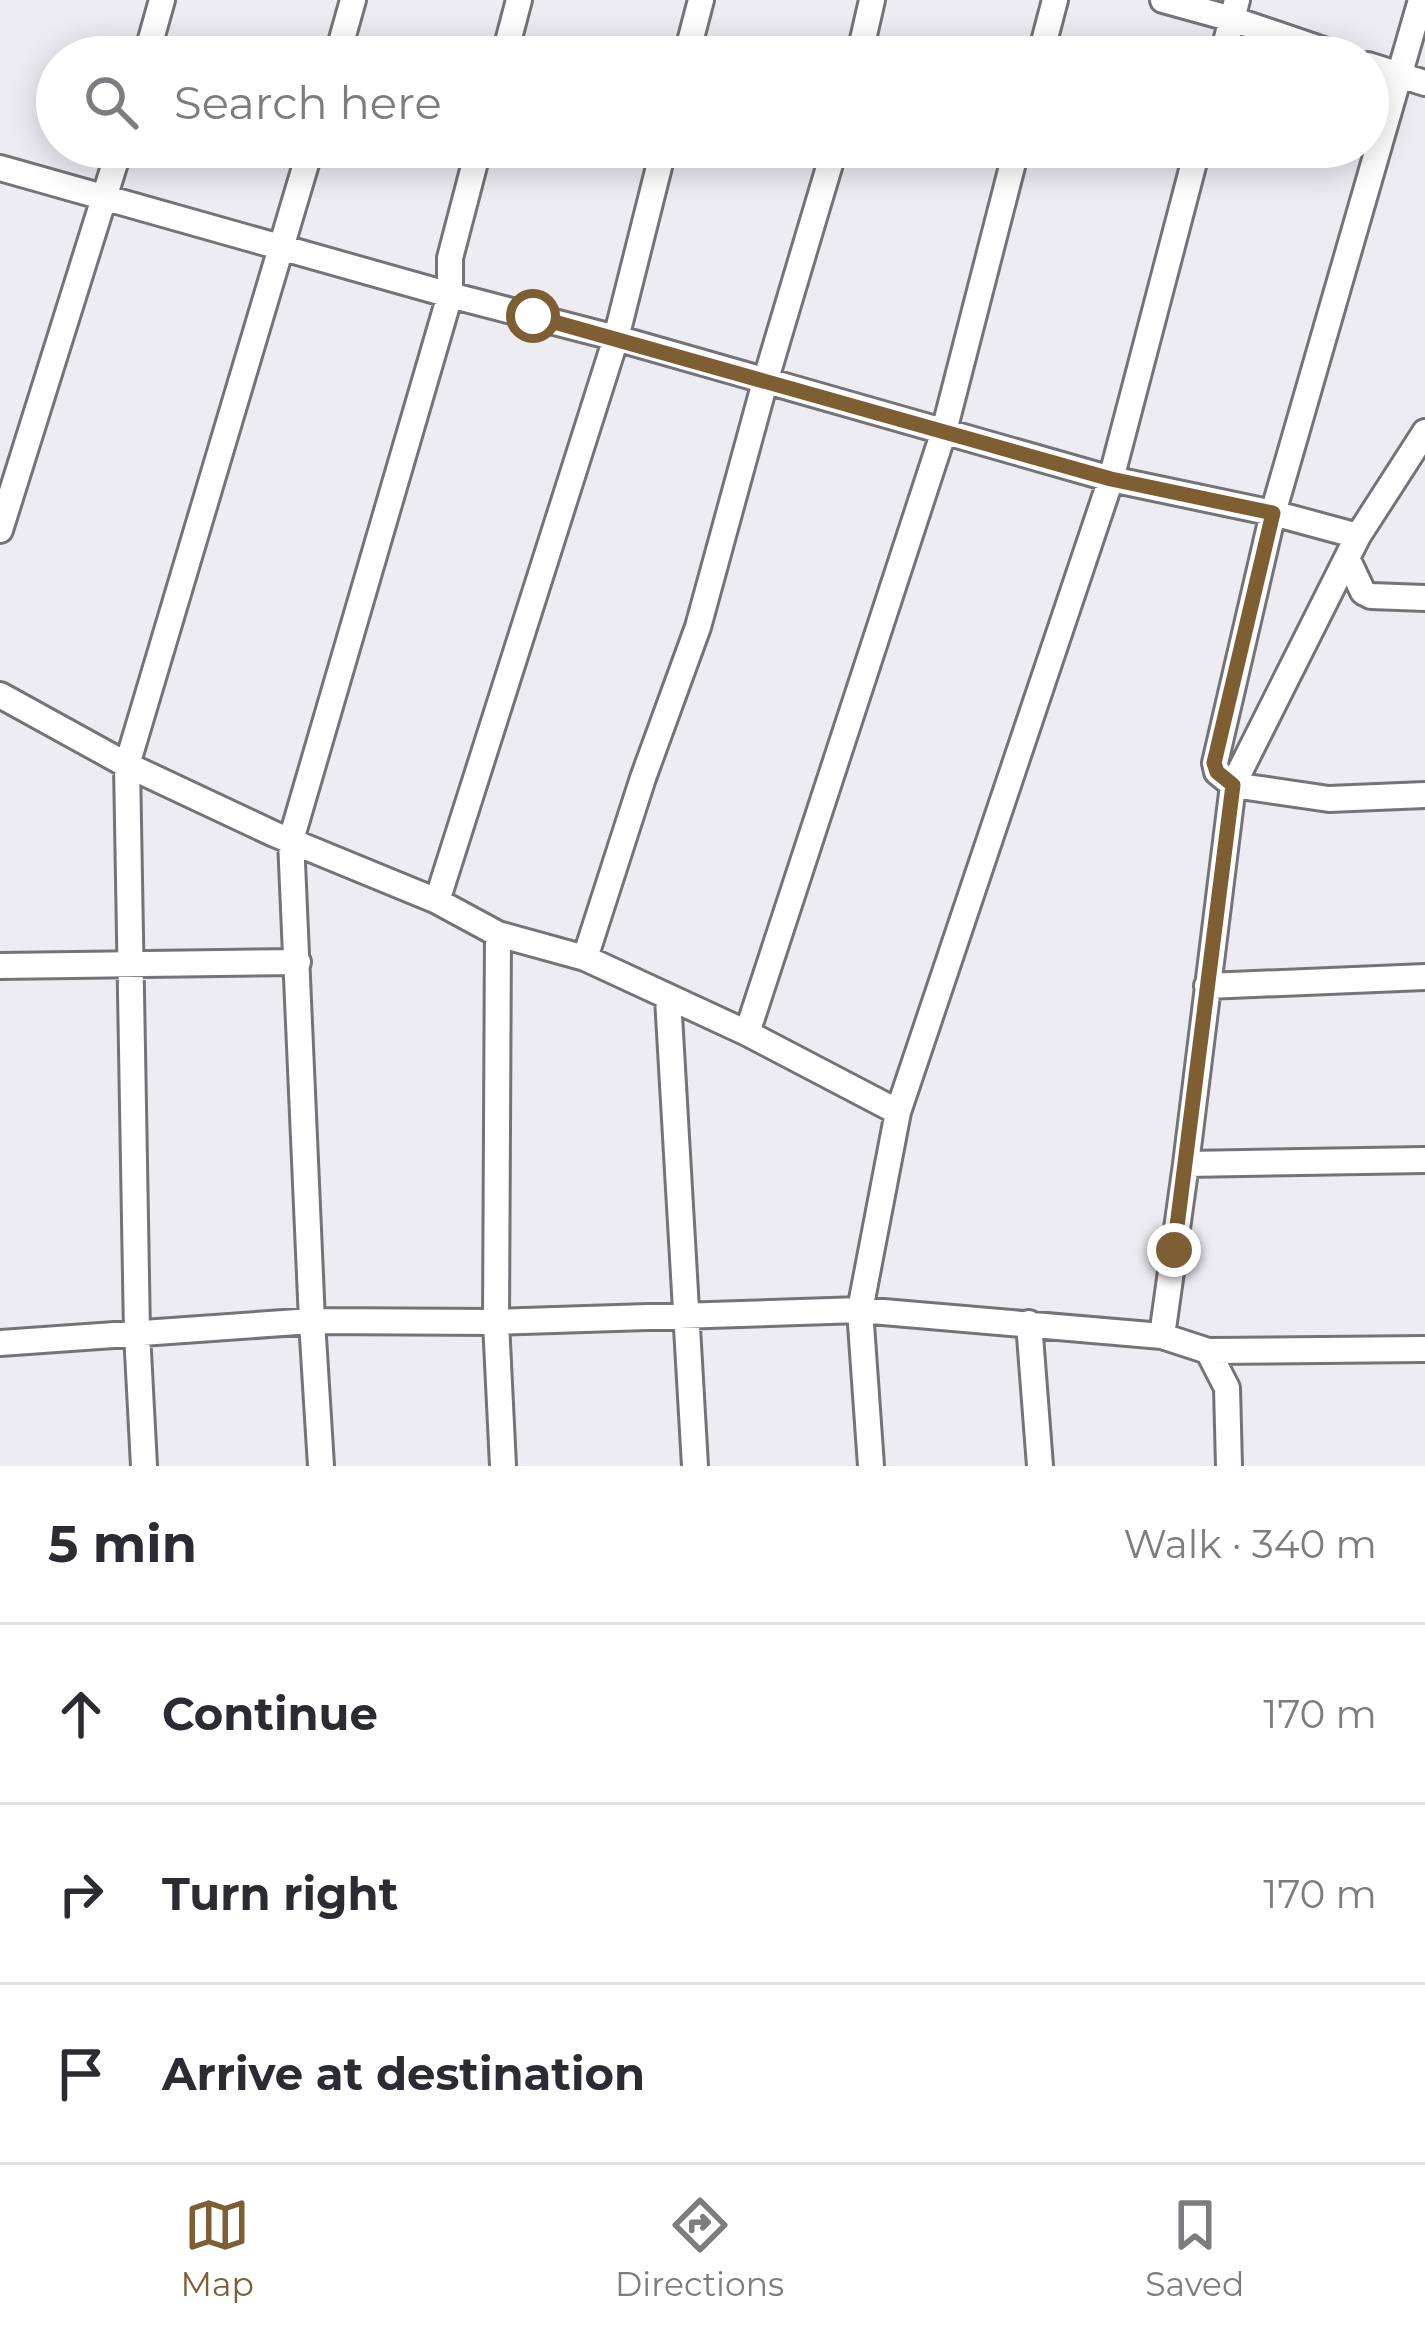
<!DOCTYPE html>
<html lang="en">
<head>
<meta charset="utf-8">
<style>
  body { margin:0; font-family:Montserrat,sans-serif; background:#f2f2f3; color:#2b2b33 }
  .stop { position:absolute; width:36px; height:36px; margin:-27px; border:9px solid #7d5f33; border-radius:50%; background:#fff }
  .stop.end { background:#7d5f33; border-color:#fff; box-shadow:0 3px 12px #0008 }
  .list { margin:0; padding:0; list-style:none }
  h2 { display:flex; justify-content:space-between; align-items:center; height:156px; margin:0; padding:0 48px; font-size:51px }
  h2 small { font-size:39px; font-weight:400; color:#7c7c81 }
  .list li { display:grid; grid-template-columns:78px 1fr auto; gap:36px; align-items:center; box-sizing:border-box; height:180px; padding:0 48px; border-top:3px solid #e1e1e2 }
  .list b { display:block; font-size:45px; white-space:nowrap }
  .list em { font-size:39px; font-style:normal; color:#7c7c81 }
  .icon { flex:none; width:66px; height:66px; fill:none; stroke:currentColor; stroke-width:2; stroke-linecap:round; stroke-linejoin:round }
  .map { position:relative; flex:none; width:1425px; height:1466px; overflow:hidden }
  .search { position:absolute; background:#fff; box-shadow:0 6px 30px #0003; left:36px; right:36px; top:36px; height:132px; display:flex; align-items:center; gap:30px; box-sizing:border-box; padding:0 42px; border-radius:66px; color:#7c7c81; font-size:45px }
  .sheet { height:696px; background:#fff }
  nav { display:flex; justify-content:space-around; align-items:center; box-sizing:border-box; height:168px; border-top:3px solid #e1e1e2; background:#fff; font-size:33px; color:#7c7c81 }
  nav a { display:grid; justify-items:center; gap:6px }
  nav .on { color:#7d5f33 }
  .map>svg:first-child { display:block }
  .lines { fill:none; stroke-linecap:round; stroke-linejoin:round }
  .minor-casing { stroke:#737378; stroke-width:30 }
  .minor { stroke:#fff; stroke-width:24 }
  .route { stroke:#7d5f33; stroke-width:15 }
</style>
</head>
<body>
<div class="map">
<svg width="1425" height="1466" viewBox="0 0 1425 1466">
  <rect width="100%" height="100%" fill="#ececf2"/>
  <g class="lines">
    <!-- minor casing -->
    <g class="minor-casing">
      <path id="minor" d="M 1163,0 L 1232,19 L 1344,57
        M 1421,0 L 1273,513 L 1215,763 L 1217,772 L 1233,785 L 1329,799 L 1425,795
        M 146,57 L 162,0
        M 337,57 L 353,0
        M 504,57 L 519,0
        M 686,57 L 701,0
        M 859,57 L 872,0
        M 1040,57 L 1055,0
        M 1222,57 L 1237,0
        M 1368,65 L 1425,83
        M 0,168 L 450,295 L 616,338 L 1111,479 L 1273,513 L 1358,536
        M 0,530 L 120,147
        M 1348,560 L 1363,592 L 1371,596 L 1425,598
        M 0,695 L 127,765 L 274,834 L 437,901 L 498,934 L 585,958 L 747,1033 L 898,1112
        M 437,901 L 616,338 L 664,147
        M 498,934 L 496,1322 L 503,1466
        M 585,958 L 643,778 L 698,627 L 765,382 L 835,147
        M 0,966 L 298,962
        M 1207,986 L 1425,977
        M 668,998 L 695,1466
        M 747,1033 L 944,431 L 1017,147
        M 1186,1164 L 1425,1160
        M 1029,1323 L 1040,1466
        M 1162,1336 L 1186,1164 L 1233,785 L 1358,536 L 1425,432
        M 0,1343 L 312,1321 L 496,1322 L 860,1310 L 1162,1336 L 1208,1351 L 1227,1388 L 1229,1466
        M 1208,1351 L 1425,1349
        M 144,1466 L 137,1333 L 127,765 L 311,147
        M 321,1466 L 312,1321 L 291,840 L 450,295 L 450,258 L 479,147
        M 871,1466 L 860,1310 L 898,1112 L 1111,479 L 1198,147"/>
    </g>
    <!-- minor -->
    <use href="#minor" class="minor"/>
  </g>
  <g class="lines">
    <!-- route -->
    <path class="route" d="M 533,316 L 1111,479 L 1273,513 L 1214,763 L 1217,772 L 1233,785 L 1174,1250"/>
  </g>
</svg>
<div class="stop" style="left:533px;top:316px"></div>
<div class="stop end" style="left:1174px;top:1250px"></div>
<div class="search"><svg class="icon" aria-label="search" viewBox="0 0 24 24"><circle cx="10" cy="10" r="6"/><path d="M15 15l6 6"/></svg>Search here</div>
</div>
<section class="sheet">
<h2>5 min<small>Walk · 340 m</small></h2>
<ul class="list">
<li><svg class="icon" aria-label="ahead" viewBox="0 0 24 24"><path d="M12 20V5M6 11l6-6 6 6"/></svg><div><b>Continue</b></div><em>170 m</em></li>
<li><svg class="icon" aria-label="right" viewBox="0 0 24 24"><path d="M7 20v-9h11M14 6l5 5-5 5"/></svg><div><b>Turn right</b></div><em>170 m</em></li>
<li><svg class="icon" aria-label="arrive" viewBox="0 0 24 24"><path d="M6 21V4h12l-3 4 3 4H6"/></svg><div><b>Arrive at destination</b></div></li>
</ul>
</section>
<nav>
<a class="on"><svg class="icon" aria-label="map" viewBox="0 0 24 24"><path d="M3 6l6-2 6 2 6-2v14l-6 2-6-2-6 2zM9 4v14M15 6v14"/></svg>Map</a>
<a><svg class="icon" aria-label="directions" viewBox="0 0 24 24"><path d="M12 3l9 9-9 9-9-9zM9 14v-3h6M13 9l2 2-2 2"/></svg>Directions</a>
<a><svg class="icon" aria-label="saved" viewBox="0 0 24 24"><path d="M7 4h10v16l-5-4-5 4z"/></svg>Saved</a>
</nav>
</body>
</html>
